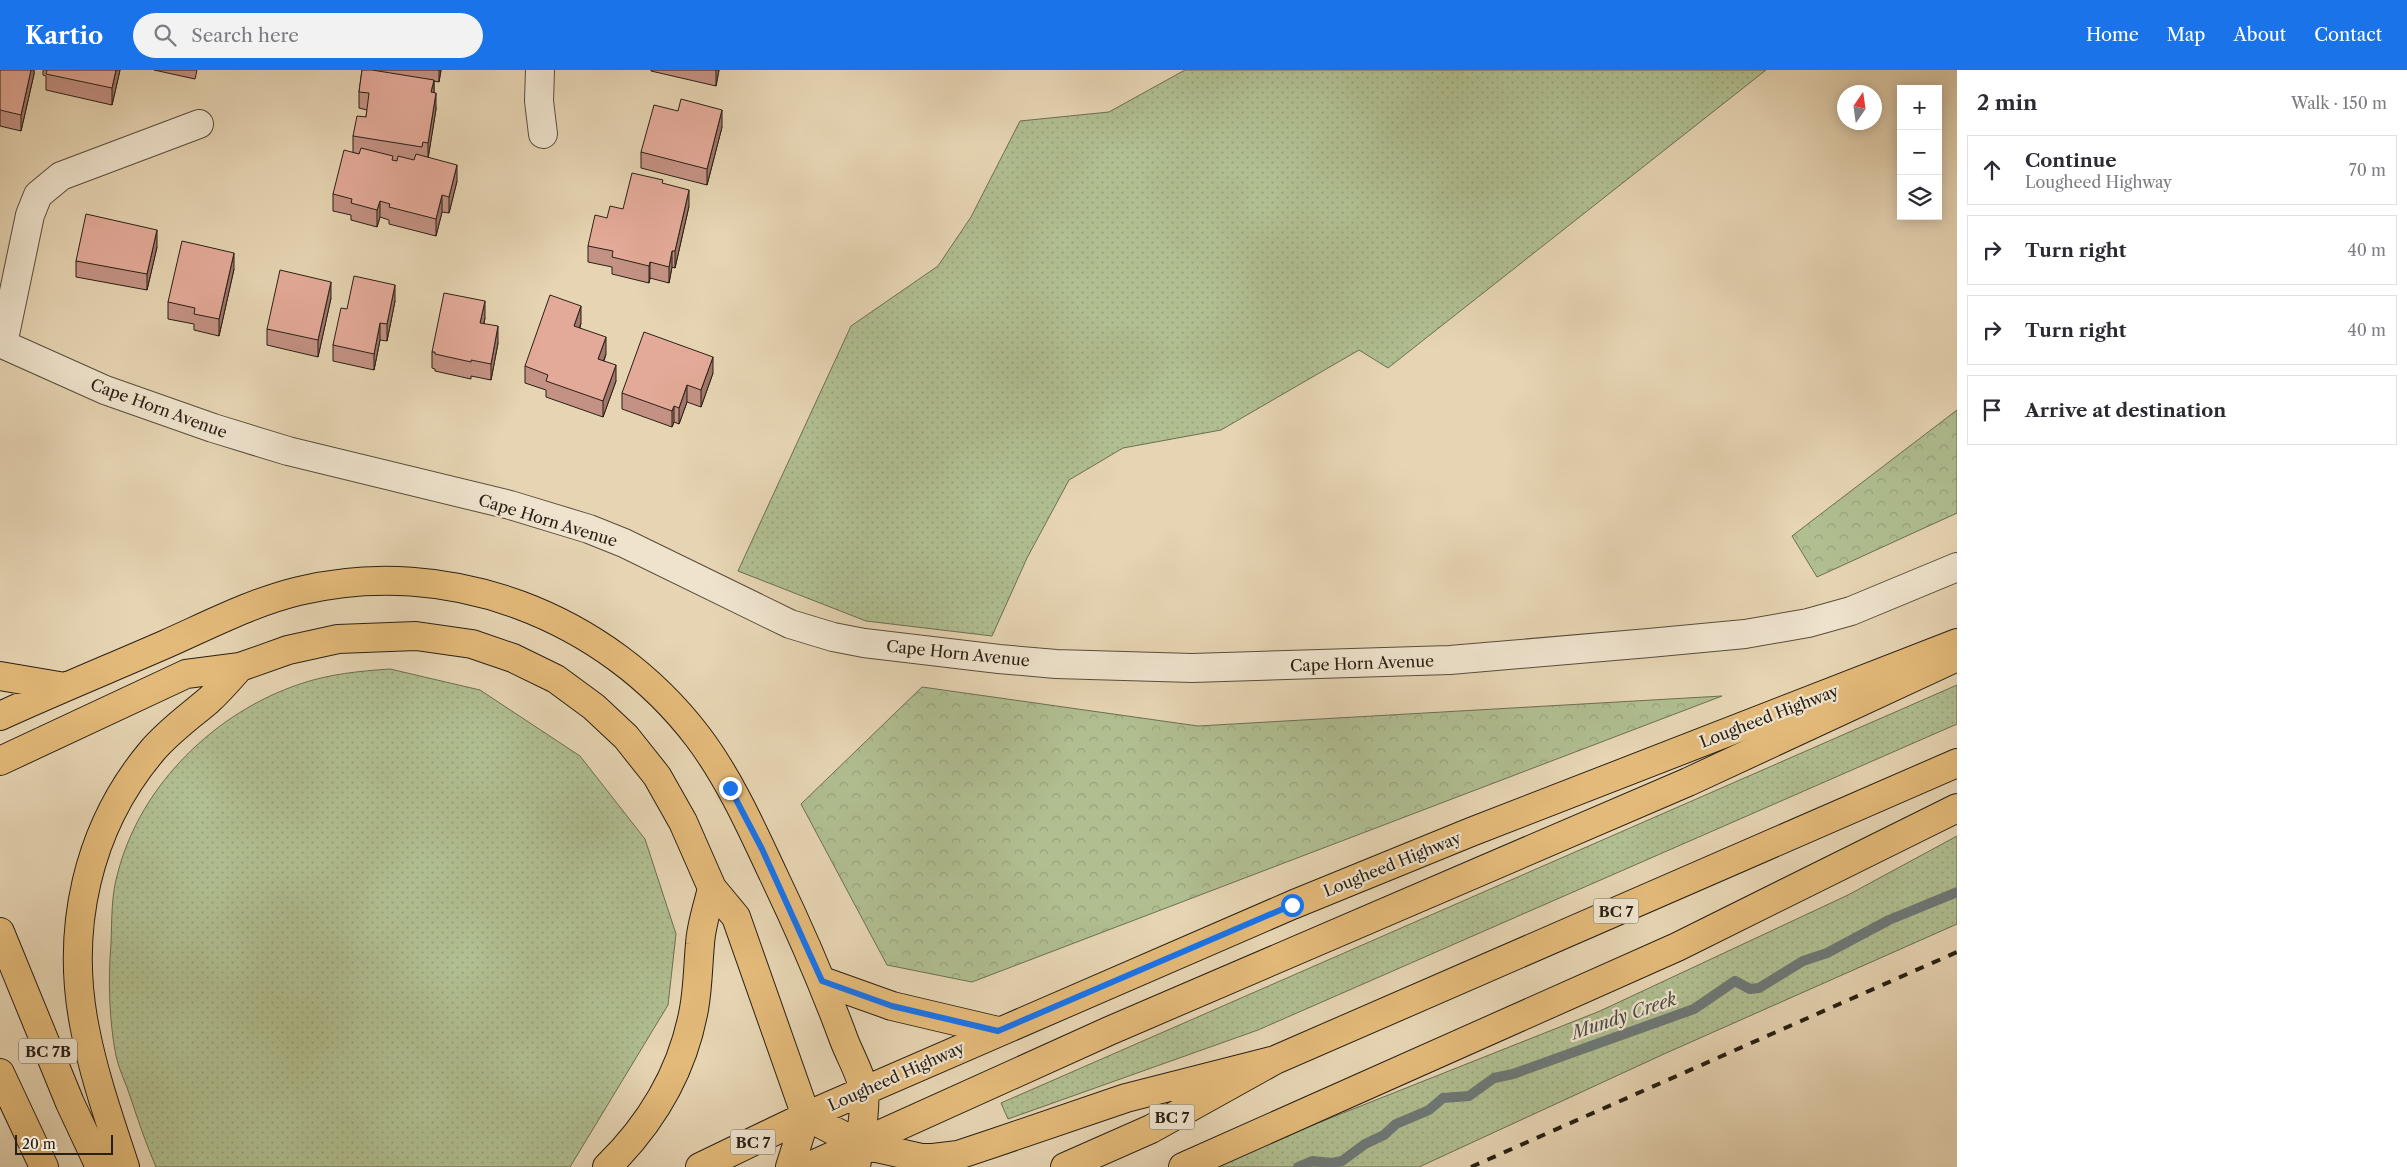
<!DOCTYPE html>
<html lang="en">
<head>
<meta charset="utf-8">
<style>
  body { margin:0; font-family:"Libre Caslon Text",serif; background:#f2f2f3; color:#2b2b33 }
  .controls { position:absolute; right:15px; top:15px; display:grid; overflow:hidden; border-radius:0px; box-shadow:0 2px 12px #0003 }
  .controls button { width:45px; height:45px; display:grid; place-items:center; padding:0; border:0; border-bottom:1px solid #e1e1e2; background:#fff; color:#2b2b33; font:25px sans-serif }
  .compass { position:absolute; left:1837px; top:15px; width:45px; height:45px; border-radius:50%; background:#fff; box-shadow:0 2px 12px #0003; rotate:13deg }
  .scale { position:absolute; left:15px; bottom:12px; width:98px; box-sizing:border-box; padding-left:5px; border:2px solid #292015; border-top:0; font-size:14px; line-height:18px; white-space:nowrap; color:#292015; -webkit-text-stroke:4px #efe3cd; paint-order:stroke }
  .stop { position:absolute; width:15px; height:15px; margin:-11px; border:4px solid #1a73e8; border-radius:50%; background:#fff }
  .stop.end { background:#1a73e8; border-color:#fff; box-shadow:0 1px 5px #0008 }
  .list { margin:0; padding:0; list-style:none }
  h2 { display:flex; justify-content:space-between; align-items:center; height:65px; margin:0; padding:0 20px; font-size:21px }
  h2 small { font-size:16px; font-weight:400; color:#7c7c81 }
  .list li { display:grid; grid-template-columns:32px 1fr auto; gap:15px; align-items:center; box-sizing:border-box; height:70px; margin:0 10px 10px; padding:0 10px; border:1px solid #e1e1e2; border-radius:0px }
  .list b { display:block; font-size:19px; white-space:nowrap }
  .list p { margin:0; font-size:16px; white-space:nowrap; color:#7c7c81 }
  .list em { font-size:16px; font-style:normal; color:#7c7c81 }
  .icon { flex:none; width:28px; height:28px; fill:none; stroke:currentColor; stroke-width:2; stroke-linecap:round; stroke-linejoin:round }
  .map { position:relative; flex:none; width:1957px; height:1097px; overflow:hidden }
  header { display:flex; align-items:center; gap:30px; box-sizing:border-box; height:70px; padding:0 25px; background:#1a73e8; color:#fff }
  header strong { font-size:24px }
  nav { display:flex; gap:28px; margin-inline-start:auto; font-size:18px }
  .search { width:350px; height:45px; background:#f2f2f3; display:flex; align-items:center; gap:12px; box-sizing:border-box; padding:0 18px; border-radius:28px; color:#7c7c81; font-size:19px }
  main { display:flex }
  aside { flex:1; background:#fff }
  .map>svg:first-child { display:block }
  .grass { fill:url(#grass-dots); stroke:#6c6f52 }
  .forest { fill:url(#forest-crowns); stroke:#6c6f52 }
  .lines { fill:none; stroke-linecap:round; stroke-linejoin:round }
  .stream { stroke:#6e7977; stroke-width:10 }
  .minor-casing { stroke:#584d3c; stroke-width:30 }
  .major-casing { stroke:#292015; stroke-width:30 }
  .highway-casing { stroke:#292015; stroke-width:30 }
  .minor { stroke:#efe3cd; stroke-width:28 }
  .major { stroke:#e3ba79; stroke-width:28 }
  .highway { stroke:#e3ba79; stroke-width:28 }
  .rail { stroke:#292015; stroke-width:4; stroke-dasharray:9 9; stroke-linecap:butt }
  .wall { fill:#c49284; stroke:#292015 }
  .shaded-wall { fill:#a0776b; stroke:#292015 }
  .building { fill:#e4aa99; stroke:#292015 }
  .route { stroke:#1a73e8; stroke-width:6 }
  .labels { text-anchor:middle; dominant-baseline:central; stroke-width:4.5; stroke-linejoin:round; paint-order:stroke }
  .shield { fill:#efe3cd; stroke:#645a4c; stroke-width:1 }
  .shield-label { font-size:15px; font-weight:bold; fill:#292015 }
  .street-label { font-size:16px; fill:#292015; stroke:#efe3cd }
  .water-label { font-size:18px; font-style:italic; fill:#4c4d46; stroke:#efe3cd }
</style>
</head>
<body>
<header>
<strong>Kartio</strong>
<div class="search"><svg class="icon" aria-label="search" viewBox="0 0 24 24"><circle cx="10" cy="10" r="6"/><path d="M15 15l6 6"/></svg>Search here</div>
<nav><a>Home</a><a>Map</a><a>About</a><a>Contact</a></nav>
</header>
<main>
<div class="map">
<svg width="1957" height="1097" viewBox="0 0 1957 1097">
  <defs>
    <pattern id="grass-dots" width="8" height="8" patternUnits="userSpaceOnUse" patternTransform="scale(1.25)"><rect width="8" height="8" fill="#b0be90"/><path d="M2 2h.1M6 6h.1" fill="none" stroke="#97a37b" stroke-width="1.8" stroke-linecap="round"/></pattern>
    <pattern id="forest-crowns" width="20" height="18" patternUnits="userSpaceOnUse" patternTransform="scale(1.25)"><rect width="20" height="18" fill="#b0be90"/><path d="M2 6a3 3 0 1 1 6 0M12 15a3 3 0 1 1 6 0" fill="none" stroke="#97a37b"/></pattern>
  </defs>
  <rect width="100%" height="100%" fill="#e6d4b2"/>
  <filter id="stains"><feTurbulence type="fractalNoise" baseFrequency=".004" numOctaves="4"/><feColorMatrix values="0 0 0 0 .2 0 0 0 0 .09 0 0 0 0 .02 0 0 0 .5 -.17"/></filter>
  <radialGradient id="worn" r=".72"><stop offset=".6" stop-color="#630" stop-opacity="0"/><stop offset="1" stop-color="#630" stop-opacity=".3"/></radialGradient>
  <!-- grass -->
  <path class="grass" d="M 1185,0 L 1766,0 L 1388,298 L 1359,280 L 1221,360 L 1123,378 L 1069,410 L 1027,488 L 992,566 L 866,551 L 738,501 L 851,256 L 938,196 L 971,147 L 1020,51 L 1109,42 Z
    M 390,599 L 480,620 L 580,686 L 645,769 L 676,864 L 668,935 L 570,1097 L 156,1097 C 146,1074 138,1050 130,1026 C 126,1013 119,1000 116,986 C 109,950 108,910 111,873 C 112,850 111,825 118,802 C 141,714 216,642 300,614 C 329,604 360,601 390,599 Z
    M 1957,615 L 1957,654 L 1258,960 L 1008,1049 L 1001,1033 Z
    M 1957,766 L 1957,854 L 1664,984 L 1419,1097 L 1207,1097 L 1600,941 L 1848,825 Z"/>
  <!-- forest -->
  <path class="forest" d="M 1957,340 L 1957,443 L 1817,507 L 1792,466 Z
    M 922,617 L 1198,656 L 1722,626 L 972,912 L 887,895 L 801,734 Z"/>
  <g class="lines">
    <!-- stream -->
    <path class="stream" d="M 1298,1097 L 1312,1091 L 1332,1093 L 1342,1091 L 1365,1074 L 1384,1065 L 1396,1054 L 1429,1040 L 1443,1028 L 1469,1026 L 1494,1008 L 1513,1004 L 1694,939 L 1735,911 L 1750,919 L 1759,918 L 1803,891 L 1827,883 L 1889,850 L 1957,822"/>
    <!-- minor casing -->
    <g class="minor-casing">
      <path id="minor" d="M 540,0 L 539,31 L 543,64
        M 0,273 L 105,320 L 213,358 L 288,381 L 510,435 L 589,459 L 624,473 L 790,554 L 833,567 L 864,573 L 999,589 L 1056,594 L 1192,598 L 1450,590 L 1649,573 L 1745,564 L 1808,553 L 1851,541 L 1957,497
        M 3,274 L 30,145 L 38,125 L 61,106 L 199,54"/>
    </g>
    <!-- major casing -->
    <g class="major-casing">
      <path id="major" d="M 0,606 L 65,617
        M 0,646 C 55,621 111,598 166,574 C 209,555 253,532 299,521 C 448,485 606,546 698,667 C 729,708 751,757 773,804 C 799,858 823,913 844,970 C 850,986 862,1006 864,1022 C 866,1042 859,1076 856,1097
        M 0,691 L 186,604 L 240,597 L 288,580 L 338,569 L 416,566 L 472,574 L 513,588 L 556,609 L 594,637 L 626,667 L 657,706 L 683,752 L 712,818 L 736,847 L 806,1046 L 859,1074 L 921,1088 L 933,1088 L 958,1085 L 994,1073 L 1126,1028 L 1275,990
        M 0,862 L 70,1033 L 100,1097
        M 822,911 L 892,936 L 998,961
        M 0,1003 L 44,1097
        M 125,1097 C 110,1051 94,1006 85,959 C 65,860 87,758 152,681 C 169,661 189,647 209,630 C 220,620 230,608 240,597
        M 607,1097 C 652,1053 683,1000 694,939 C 698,917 698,895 700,874 C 701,855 708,836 712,818
        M 700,1097 L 806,1046 L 1292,835 L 1471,762 L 1957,573
        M 1065,1097 L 1151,1059 L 1275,990 L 1957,693
        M 1183,1097 L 1677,877 L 1957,738"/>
    </g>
    <!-- highway casing -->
    <g class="highway-casing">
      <path id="highway" d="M 790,1097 L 806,1046
        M 808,1097 L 1109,961 L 1688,712 L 1957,587"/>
    </g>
    <!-- minor -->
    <use href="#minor" class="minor"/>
    <!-- major -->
    <use href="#major" class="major"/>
    <!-- highway -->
    <use href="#highway" class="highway"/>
    <!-- rail -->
    <path class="rail" d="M 1471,1097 L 1957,882"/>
  </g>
  <!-- wall -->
  <path class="wall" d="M 0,0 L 34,0 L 34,4 L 21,61 L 0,56 Z
    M 43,0 L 120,0 L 112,35 L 46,20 L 46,6 L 43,5 Z
    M 154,0 L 197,0 L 195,9 Z
    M 362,0 L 441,0 L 439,12 L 434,11 L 434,22 L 436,39 L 428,88 L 457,111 L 449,143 L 442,142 L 436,166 L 389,154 L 389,150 L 380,147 L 377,157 L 351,150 L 351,145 L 333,141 L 333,124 L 360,84 L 353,83 L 353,66 L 366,47 L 367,40 L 359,38 L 359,22 Z
    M 651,0 L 719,0 L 716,16 L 651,1 Z
    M 722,57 L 707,115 L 641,98 L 641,82 Z
    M 663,114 L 689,136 L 675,198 L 672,197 L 669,213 L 650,208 L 649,213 L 612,204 L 612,197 L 588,192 L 588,176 L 623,139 Z
    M 157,177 L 147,220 L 76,207 L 76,191 Z
    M 234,199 L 219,266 L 194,260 L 194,254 L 168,249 L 168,232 Z
    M 331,228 L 318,287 L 267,275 L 267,259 Z
    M 395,231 L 387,271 L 380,270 L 374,300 L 333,291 L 333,275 L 347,239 Z
    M 485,248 L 484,253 L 498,273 L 491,310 L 471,306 L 471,309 L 435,301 L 435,299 L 432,298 L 432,282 Z
    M 581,253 L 580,258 L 606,284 L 604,291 L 616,311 L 603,347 L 546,327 L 546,320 L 525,313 L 525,296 Z
    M 713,303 L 701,337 L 687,332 L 679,354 L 674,352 L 672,357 L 622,339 L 622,323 Z"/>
  <!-- shaded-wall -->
  <path class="shaded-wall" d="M 31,0 L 34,0 L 34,4 L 21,61 L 21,45 Z
    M 116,0 L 120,0 L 112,35 L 112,18 Z
    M 439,0 L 441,0 L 439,12 Z
    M 716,0 L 719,0 L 716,16 Z
    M 434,10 L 434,26 L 431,22 Z
    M 436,23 L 436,39 L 428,89 L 428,73 Z
    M 722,40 L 722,57 L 707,115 L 707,99 Z
    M 457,95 L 457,111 L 449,143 L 449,127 Z
    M 689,120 L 689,136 L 675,198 L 675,181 Z
    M 442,125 L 442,142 L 436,166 L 436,149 Z
    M 380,131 L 380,147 L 377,157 L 377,140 Z
    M 157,160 L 157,177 L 147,220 L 147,204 Z
    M 672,181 L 672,197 L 669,213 L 669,197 Z
    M 234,183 L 234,199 L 219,266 L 219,249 Z
    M 650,192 L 650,208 L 649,213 L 649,196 Z
    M 331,212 L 331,228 L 318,287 L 318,270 Z
    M 395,215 L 395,231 L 387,271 L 387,254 Z
    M 485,231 L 485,248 L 480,269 L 480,253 Z
    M 581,236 L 581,253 L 574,272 L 574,256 Z
    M 380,253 L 380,270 L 374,300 L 374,284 Z
    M 498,256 L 498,273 L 491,310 L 491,294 Z
    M 606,267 L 606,284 L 598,305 L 598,289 Z
    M 713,287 L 713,303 L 701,337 L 701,320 Z
    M 616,295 L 616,311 L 603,347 L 603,331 Z
    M 687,315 L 687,332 L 679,354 L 679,338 Z
    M 674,336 L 674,352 L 672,357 L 672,341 Z"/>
  <!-- building -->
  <path class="building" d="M 0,0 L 31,0 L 21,45 L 0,40 Z
    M 47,0 L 116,0 L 112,18 L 46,4 Z
    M 362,0 L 372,0 L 434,10 L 431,22 L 436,23 L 428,73 L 423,72 L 422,77 L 353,66 L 357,46 L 366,47 L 369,23 L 359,22 Z
    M 681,29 L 722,40 L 707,99 L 641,82 L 654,35 L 678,41 Z
    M 361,78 L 393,86 L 392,90 L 397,91 L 398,86 L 414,90 L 416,84 L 457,95 L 449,127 L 442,125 L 436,149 L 389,137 L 390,134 L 380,131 L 377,140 L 351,133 L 352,129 L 333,124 L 344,80 L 359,84 Z
    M 632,103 L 663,110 L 662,113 L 689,120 L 675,181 L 672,181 L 669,197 L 650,192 L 649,196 L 612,187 L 613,181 L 588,176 L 595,145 L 607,148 L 610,136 L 623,139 Z
    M 86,144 L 157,160 L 147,204 L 76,191 Z
    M 182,171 L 234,183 L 219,249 L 194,244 L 195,238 L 168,232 Z
    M 280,200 L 331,212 L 318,270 L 267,259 Z
    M 354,206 L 395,215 L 387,254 L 380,253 L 374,284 L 333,275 L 341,238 L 347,239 Z
    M 444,223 L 485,231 L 480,253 L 498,256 L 491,294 L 471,290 L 471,292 L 435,284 L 435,282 L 432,282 Z
    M 550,225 L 581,236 L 574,256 L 606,267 L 598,289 L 616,295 L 603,331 L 546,311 L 548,305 L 525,296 Z
    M 644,262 L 713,287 L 701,320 L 687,315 L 679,338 L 674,336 L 672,341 L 622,323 Z"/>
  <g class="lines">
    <!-- route -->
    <path class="route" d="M 730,718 L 762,779 L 822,911 L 892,936 L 998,961 L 1292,835"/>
  </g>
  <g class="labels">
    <!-- shield labels -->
    <g class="shield">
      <rect x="1593.5" y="828.5" width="45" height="25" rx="4"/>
      <rect x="19" y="968.5" width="58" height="25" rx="4"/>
      <rect x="1149.5" y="1034.5" width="45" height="25" rx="4"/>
      <rect x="730.5" y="1059.5" width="45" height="25" rx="4"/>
    </g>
    <g class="shield-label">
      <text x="1616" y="841">BC 7</text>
      <text x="48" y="981">BC 7B</text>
      <text x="1172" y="1047">BC 7</text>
      <text x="753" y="1072">BC 7</text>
    </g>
    <!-- street labels -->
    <g class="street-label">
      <text transform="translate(159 338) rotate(20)">Cape Horn Avenue</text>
      <text transform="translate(548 450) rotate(17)">Cape Horn Avenue</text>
      <text transform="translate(958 583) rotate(6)">Cape Horn Avenue</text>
      <text transform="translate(1362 593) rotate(-2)">Cape Horn Avenue</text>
      <text transform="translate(1769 646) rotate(-21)">Lougheed Highway</text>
      <text transform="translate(1392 794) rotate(-22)">Lougheed Highway</text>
      <text transform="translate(896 1006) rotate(-24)">Lougheed Highway</text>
    </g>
    <!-- water labels -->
    <g class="water-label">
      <text transform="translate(1624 946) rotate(-19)">Mundy Creek</text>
    </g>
  </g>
  <rect width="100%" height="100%" filter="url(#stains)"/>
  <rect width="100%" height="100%" fill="url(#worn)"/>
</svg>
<div class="controls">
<button>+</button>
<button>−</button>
<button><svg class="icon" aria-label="layers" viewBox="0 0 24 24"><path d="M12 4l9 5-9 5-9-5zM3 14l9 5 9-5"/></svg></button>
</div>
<svg class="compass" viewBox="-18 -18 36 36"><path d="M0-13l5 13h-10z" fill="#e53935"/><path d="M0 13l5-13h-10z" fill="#7c7c81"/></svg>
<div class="scale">20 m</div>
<div class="stop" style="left:1292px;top:835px"></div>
<div class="stop end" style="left:730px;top:718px"></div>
</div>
<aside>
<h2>2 min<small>Walk · 150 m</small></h2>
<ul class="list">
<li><svg class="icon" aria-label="ahead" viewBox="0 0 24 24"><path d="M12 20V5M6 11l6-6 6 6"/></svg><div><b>Continue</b><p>Lougheed Highway</p></div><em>70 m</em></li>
<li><svg class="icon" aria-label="right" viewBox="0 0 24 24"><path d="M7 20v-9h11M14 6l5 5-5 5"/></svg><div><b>Turn right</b></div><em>40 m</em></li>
<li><svg class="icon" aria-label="right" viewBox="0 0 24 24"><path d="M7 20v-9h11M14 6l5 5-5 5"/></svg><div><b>Turn right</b></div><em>40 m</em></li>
<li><svg class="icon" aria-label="arrive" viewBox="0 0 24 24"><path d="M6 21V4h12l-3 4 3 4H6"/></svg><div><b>Arrive at destination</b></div></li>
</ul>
</aside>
</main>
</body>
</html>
